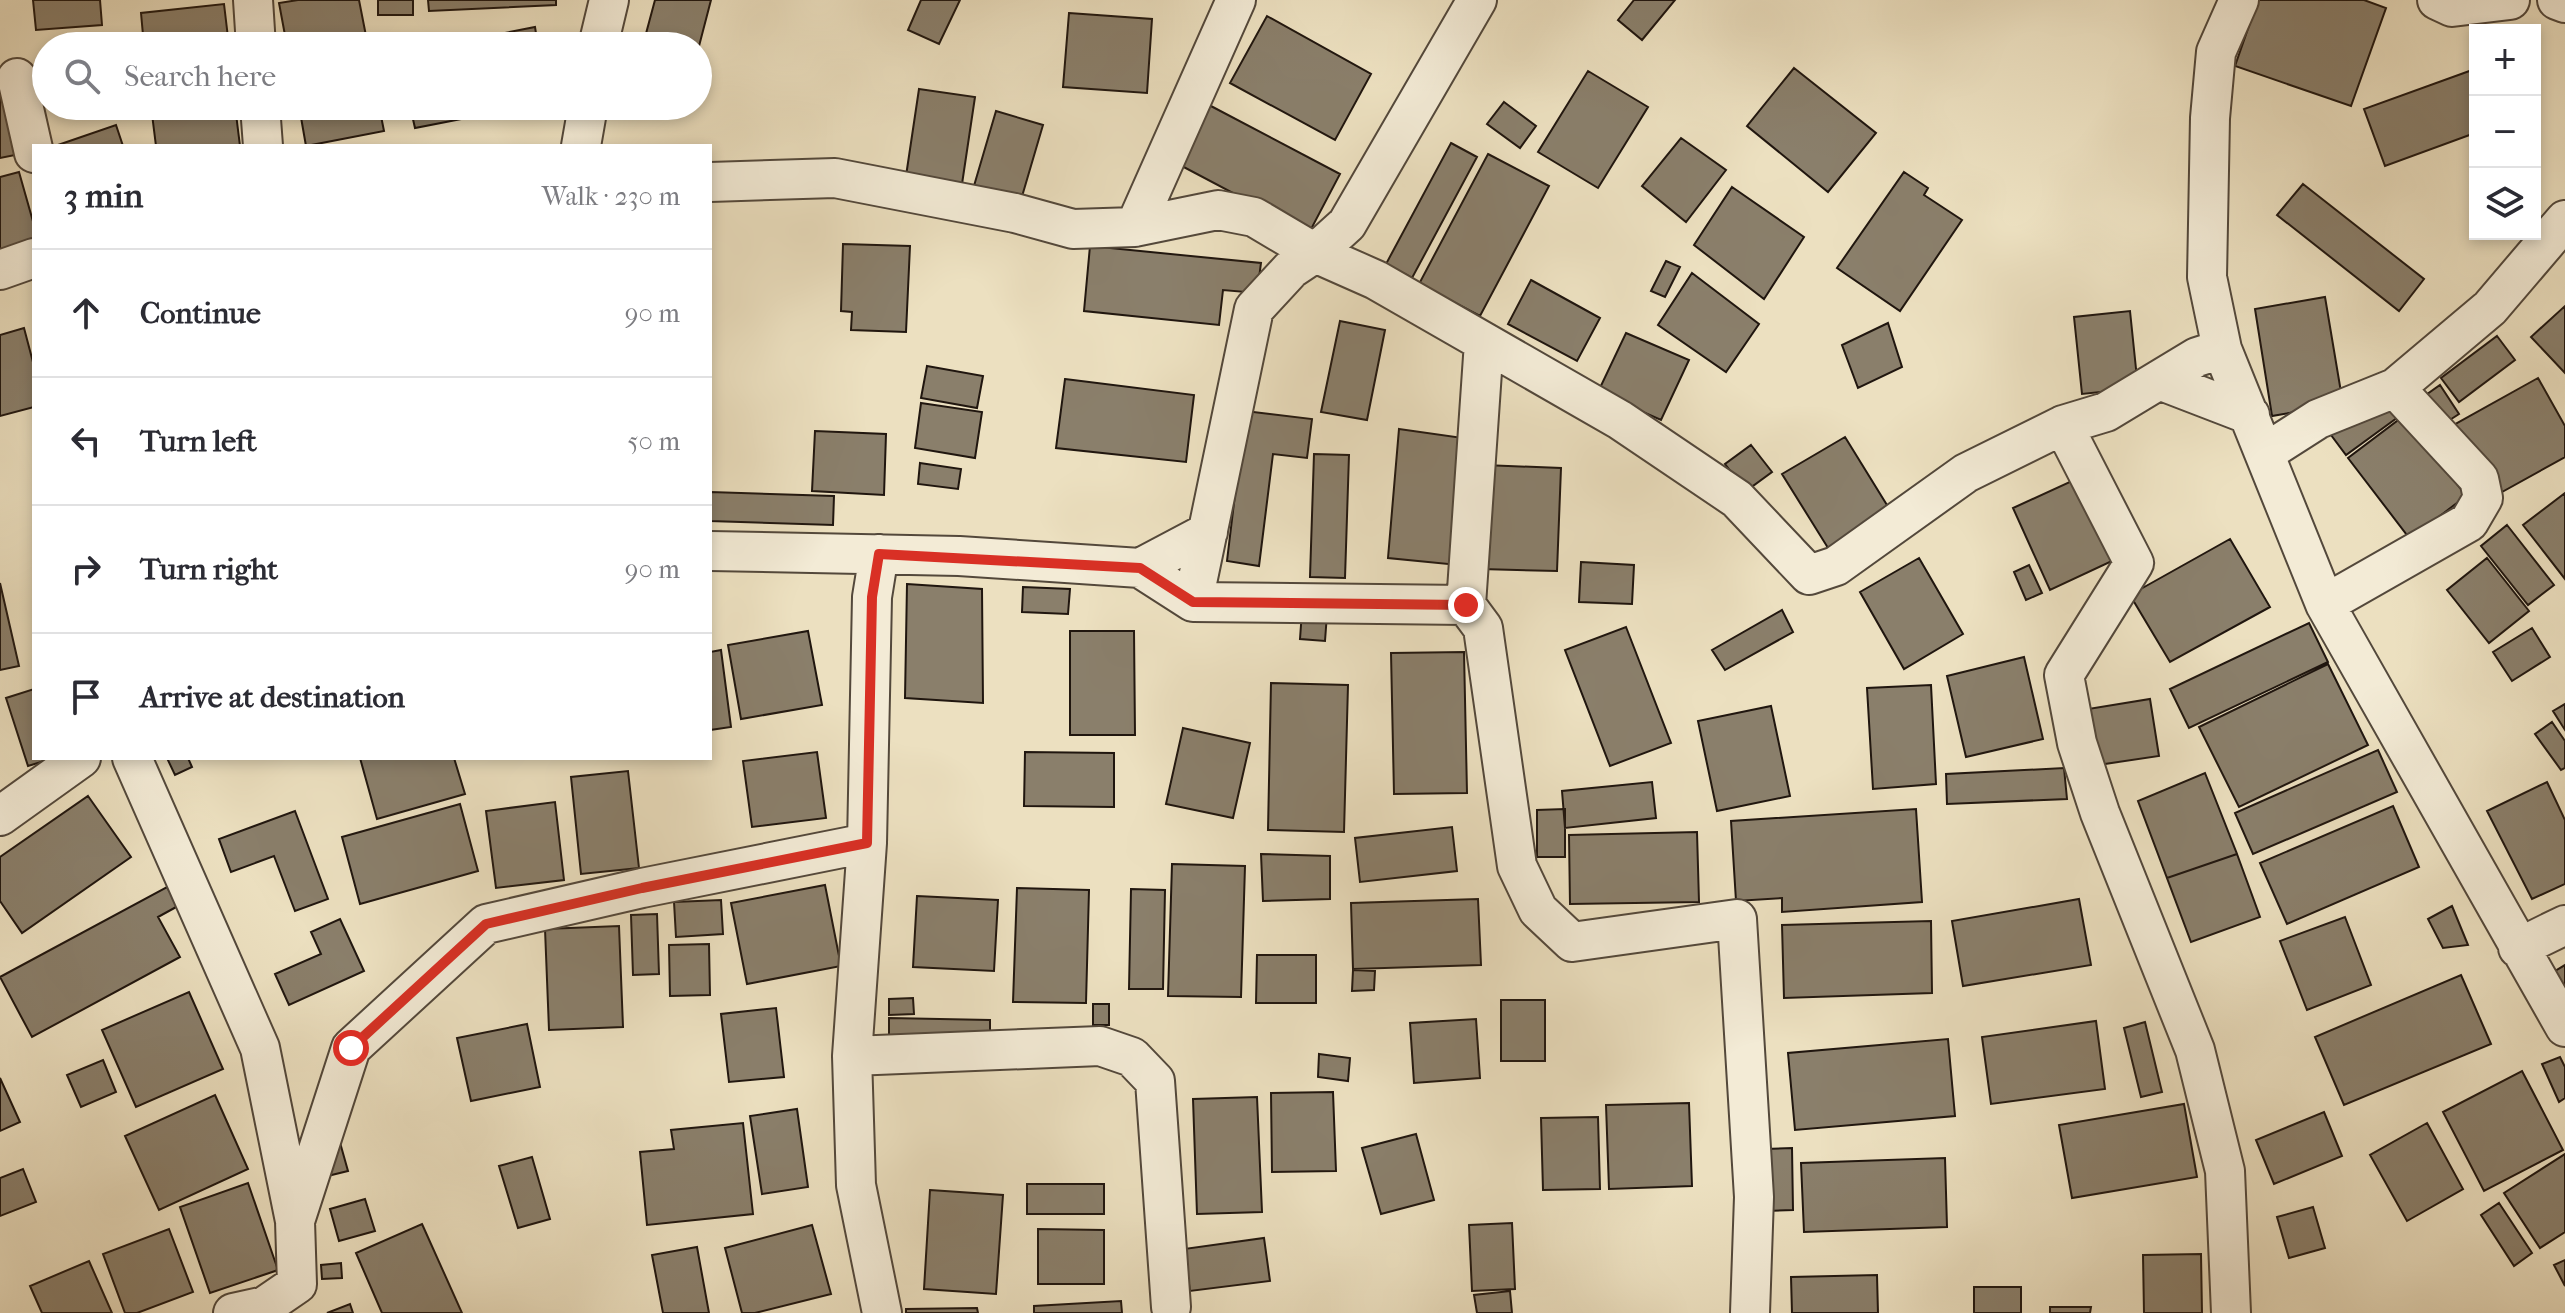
<!DOCTYPE html>
<html lang="en">
<head>
<meta charset="utf-8">
<style>
  body { margin:0; font-family:"IM FELL French Canon",serif; background:#f2f2f3; color:#2b2b33 }
  .controls { position:absolute; right:24px; top:24px; display:grid; overflow:hidden; border-radius:0px; box-shadow:0 4px 12px #0003 }
  .controls button { width:72px; height:72px; display:grid; place-items:center; padding:0; border:0; border-bottom:2px solid #e1e1e2; background:#fff; color:#2b2b33; font:40px sans-serif }
  .stop { position:absolute; width:24px; height:24px; margin:-18px; border:6px solid #d93025; border-radius:50%; background:#fff }
  .stop.end { background:#d93025; border-color:#fff; box-shadow:0 2px 8px #0008 }
  .list { margin:0; padding:0; list-style:none }
  h2 { display:flex; justify-content:space-between; align-items:center; height:104px; margin:0; padding:0 32px; font-size:34px }
  h2 small { font-size:26px; font-weight:400; color:#7c7c81 }
  .list li { display:grid; grid-template-columns:52px 1fr auto; gap:24px; align-items:center; box-sizing:border-box; height:128px; padding:0 32px; border-top:2px solid #e1e1e2 }
  .list b { display:block; font-size:30px; white-space:nowrap }
  .list em { font-size:26px; font-style:normal; color:#7c7c81 }
  .icon { flex:none; width:44px; height:44px; fill:none; stroke:currentColor; stroke-width:2; stroke-linecap:round; stroke-linejoin:round }
  .map { position:relative; flex:none; width:2565px; height:1313px; overflow:hidden }
  .search { position:absolute; background:#fff; box-shadow:0 4px 12px #0003; left:32px; top:32px; width:680px; height:88px; display:flex; align-items:center; gap:20px; box-sizing:border-box; padding:0 28px; border-radius:44px; color:#7c7c81; font-size:30px }
  .panel { position:absolute; background:#fff; box-shadow:0 4px 12px #0003; left:32px; top:144px; width:680px; height:616px; border-radius:0px }
  .map>svg:first-child { display:block }
  .building { fill:#8a7f6b; stroke:#20160f; stroke-width:2 }
  .lines { fill:none; stroke-linecap:round; stroke-linejoin:round }
  .minor-casing { stroke:#53483b; stroke-width:42 }
  .minor { stroke:#f3ebd6; stroke-width:38 }
  .route { stroke:#d93025; stroke-width:10 }
</style>
</head>
<body>
<div class="map">
<svg width="2565" height="1313" viewBox="0 0 2565 1313">
  <rect width="100%" height="100%" fill="#ece0c0"/>
  <filter id="stains"><feTurbulence type="fractalNoise" baseFrequency=".0025" numOctaves="4"/><feColorMatrix values="0 0 0 0 .2 0 0 0 0 .09 0 0 0 0 .02 0 0 0 .5 -.17"/></filter>
  <radialGradient id="worn" r=".72"><stop offset=".6" stop-color="#630" stop-opacity="0"/><stop offset="1" stop-color="#630" stop-opacity=".3"/></radialGradient>
  <!-- building -->
  <path class="building" d="M 33,0 L 100,0 L 102,25 L 36,30 Z
    M 298,0 L 359,0 L 368,46 L 287,46 L 279,3 Z
    M 378,0 L 413,0 L 413,15 L 378,15 Z
    M 428,0 L 556,0 L 556,5 L 429,11 Z
    M 655,0 L 711,0 L 698,50 L 698,46 L 664,46 L 644,41 Z
    M 921,0 L 960,0 L 939,44 L 908,30 Z
    M 1634,0 L 1675,0 L 1642,40 L 1618,20 Z
    M 2258,0 L 2364,0 L 2386,8 L 2351,106 L 2235,66 Z
    M 224,4 L 229,46 L 144,46 L 141,13 Z
    M 1069,13 L 1152,19 L 1147,93 L 1063,87 Z
    M 1267,16 L 1371,74 L 1335,140 L 1230,83 Z
    M 535,27 L 538,46 L 438,46 Z
    M 1794,68 L 1876,133 L 1828,192 L 1747,126 Z
    M 2475,69 L 2475,133 L 2385,166 L 2364,109 Z
    M 1588,71 L 1648,107 L 1598,188 L 1538,152 Z
    M 0,81 L 20,154 L 0,158 Z
    M 919,89 L 975,97 L 962,184 L 906,176 Z
    M 1504,102 L 1536,126 L 1520,148 L 1487,124 Z
    M 1209,105 L 1340,174 L 1309,233 L 1178,164 Z
    M 151,106 L 235,106 L 240,146 L 156,146 Z
    M 299,106 L 379,106 L 384,131 L 306,146 Z
    M 410,106 L 528,106 L 415,128 Z
    M 996,111 L 1043,125 L 1018,210 L 971,196 Z
    M 116,125 L 123,146 L 55,146 Z
    M 1681,138 L 1726,170 L 1686,222 L 1642,186 Z
    M 1451,143 L 1477,157 L 1412,278 L 1386,264 Z
    M 1488,154 L 1549,186 L 1480,316 L 1419,284 Z
    M 19,172 L 34,225 L 34,242 L 0,251 L 0,177 Z
    M 1904,172 L 1928,188 L 1924,195 L 1962,220 L 1900,311 L 1837,268 Z
    M 2303,184 L 2424,279 L 2399,311 L 2277,215 Z
    M 1732,187 L 1804,237 L 1764,299 L 1694,245 Z
    M 843,244 L 910,246 L 906,332 L 851,330 L 852,312 L 841,311 Z
    M 1090,246 L 1261,263 L 1257,293 L 1223,290 L 1219,325 L 1084,311 Z
    M 1666,261 L 1680,267 L 1665,297 L 1651,291 Z
    M 1692,273 L 1759,324 L 1726,372 L 1658,325 Z
    M 1531,280 L 1600,318 L 1577,361 L 1508,324 Z
    M 2325,297 L 2343,404 L 2272,416 L 2255,309 Z
    M 2565,306 L 2565,373 L 2531,337 Z
    M 2130,311 L 2138,388 L 2082,394 L 2074,317 Z
    M 1340,321 L 1385,330 L 1367,420 L 1321,412 Z
    M 1888,323 L 1902,367 L 1858,388 L 1842,345 Z
    M 24,328 L 34,366 L 34,407 L 0,416 L 0,335 Z
    M 1626,333 L 1689,360 L 1661,420 L 1598,392 Z
    M 2497,336 L 2515,360 L 2459,402 L 2441,378 Z
    M 927,366 L 983,376 L 977,408 L 921,398 Z
    M 2538,378 L 2565,426 L 2565,457 L 2493,497 L 2452,426 Z
    M 1065,379 L 1194,395 L 1186,462 L 1056,448 Z
    M 2440,385 L 2459,414 L 2442,425 L 2423,397 Z
    M 2391,392 L 2405,412 L 2346,455 L 2331,435 Z
    M 921,403 L 982,412 L 975,458 L 915,448 Z
    M 1245,411 L 1312,419 L 1307,458 L 1273,454 L 1259,566 L 1227,561 Z
    M 2405,415 L 2466,496 L 2410,539 L 2348,458 Z
    M 1399,429 L 1470,439 L 1458,565 L 1388,558 Z
    M 815,431 L 886,434 L 884,495 L 812,491 Z
    M 1845,437 L 1895,518 L 1833,556 L 1782,474 Z
    M 1751,445 L 1772,472 L 1746,491 L 1725,464 Z
    M 1314,454 L 1349,455 L 1345,578 L 1310,577 Z
    M 920,463 L 961,469 L 958,489 L 918,484 Z
    M 1484,465 L 1561,468 L 1557,571 L 1481,569 Z
    M 2074,480 L 2112,561 L 2050,590 L 2013,508 Z
    M 710,492 L 834,496 L 833,525 L 710,521 Z
    M 2565,493 L 2565,579 L 2523,525 Z
    M 2507,525 L 2554,585 L 2528,605 L 2481,546 Z
    M 2230,539 L 2270,607 L 2170,662 L 2130,595 Z
    M 1919,558 L 1963,634 L 1904,669 L 1860,592 Z
    M 2487,558 L 2529,611 L 2489,643 L 2447,590 Z
    M 1581,562 L 1634,565 L 1632,604 L 1579,602 Z
    M 2029,565 L 2042,593 L 2026,600 L 2014,572 Z
    M 0,583 L 19,666 L 0,670 Z
    M 907,584 L 982,589 L 983,703 L 905,698 Z
    M 1023,587 L 1070,589 L 1068,614 L 1022,612 Z
    M 1782,610 L 1793,632 L 1725,670 L 1712,650 Z
    M 1302,611 L 1327,614 L 1325,641 L 1300,639 Z
    M 2309,623 L 2328,662 L 2189,728 L 2170,689 Z
    M 1626,627 L 1671,743 L 1610,766 L 1565,650 Z
    M 2532,628 L 2550,657 L 2512,681 L 2493,652 Z
    M 808,631 L 822,705 L 741,719 L 728,645 Z
    M 1070,631 L 1134,631 L 1135,735 L 1070,735 Z
    M 721,650 L 731,727 L 710,730 L 710,652 Z
    M 1464,652 L 1467,793 L 1394,794 L 1391,653 Z
    M 2024,657 L 2043,739 L 1966,757 L 1947,676 Z
    M 2328,664 L 2368,745 L 2239,807 L 2199,727 Z
    M 1271,683 L 1348,685 L 1344,832 L 1268,830 Z
    M 1931,685 L 1936,784 L 1873,789 L 1867,688 Z
    M 34,689 L 34,758 L 54,758 L 28,766 L 6,698 Z
    M 2150,699 L 2159,756 L 2091,766 L 2082,710 Z
    M 2565,704 L 2565,730 L 2553,711 Z
    M 1771,706 L 1790,796 L 1717,811 L 1698,721 Z
    M 2552,722 L 2565,741 L 2565,768 L 2561,770 L 2535,734 Z
    M 1183,728 L 1250,743 L 1233,818 L 1166,804 Z
    M 2378,750 L 2397,792 L 2253,854 L 2235,813 Z
    M 817,752 L 826,818 L 752,827 L 743,761 Z
    M 1025,752 L 1114,753 L 1114,807 L 1024,806 Z
    M 167,758 L 188,758 L 192,767 L 175,775 Z
    M 360,758 L 454,758 L 465,794 L 377,819 Z
    M 2064,768 L 2067,799 L 1947,804 L 1946,774 Z
    M 628,771 L 639,868 L 581,874 L 571,777 Z
    M 2205,773 L 2237,854 L 2167,878 L 2138,801 Z
    M 1652,782 L 1656,818 L 1565,828 L 1562,791 Z
    M 2547,782 L 2565,820 L 2565,884 L 2532,899 L 2487,811 Z
    M 88,796 L 131,857 L 22,933 L 0,901 L 0,857 Z
    M 555,802 L 564,880 L 496,888 L 486,811 Z
    M 460,804 L 478,871 L 360,904 L 342,837 Z
    M 2393,806 L 2419,867 L 2287,924 L 2260,863 Z
    M 1565,809 L 1565,857 L 1537,857 L 1537,810 Z
    M 1916,809 L 1922,902 L 1782,912 L 1782,898 L 1736,901 L 1731,821 Z
    M 295,811 L 328,899 L 295,911 L 274,856 L 231,872 L 219,839 Z
    M 1452,827 L 1457,871 L 1360,882 L 1355,838 Z
    M 1697,832 L 1699,902 L 1570,904 L 1569,835 Z
    M 1261,854 L 1330,856 L 1330,899 L 1263,901 Z
    M 2237,854 L 2260,917 L 2191,942 L 2167,878 Z
    M 1172,864 L 1245,866 L 1241,997 L 1168,996 Z
    M 825,885 L 841,966 L 747,984 L 731,903 Z
    M 167,887 L 178,906 L 158,917 L 180,957 L 32,1037 L 0,977 Z
    M 1017,888 L 1089,890 L 1086,1003 L 1013,1002 Z
    M 1131,889 L 1165,890 L 1163,989 L 1129,989 Z
    M 917,896 L 998,900 L 994,971 L 913,967 Z
    M 1478,899 L 1481,965 L 1353,969 L 1351,903 Z
    M 2079,899 L 2091,965 L 1963,986 L 1952,921 Z
    M 721,900 L 723,934 L 676,937 L 674,902 Z
    M 2452,906 L 2468,945 L 2443,948 L 2428,919 Z
    M 657,914 L 659,974 L 633,975 L 631,915 Z
    M 2345,917 L 2371,985 L 2307,1010 L 2280,941 Z
    M 340,919 L 364,971 L 289,1005 L 275,974 L 321,954 L 311,932 Z
    M 1931,921 L 1932,993 L 1784,998 L 1782,925 Z
    M 619,926 L 623,1027 L 549,1030 L 545,929 Z
    M 709,944 L 710,995 L 670,996 L 669,945 Z
    M 1257,955 L 1316,955 L 1316,1003 L 1256,1003 Z
    M 2565,965 L 2565,998 L 2550,974 Z
    M 1353,970 L 1375,971 L 1374,990 L 1352,991 Z
    M 2461,975 L 2491,1044 L 2344,1105 L 2315,1037 Z
    M 189,992 L 223,1069 L 136,1107 L 102,1030 Z
    M 913,998 L 914,1014 L 889,1015 L 889,999 Z
    M 1501,1000 L 1545,1000 L 1545,1061 L 1501,1061 Z
    M 1093,1004 L 1109,1004 L 1109,1025 L 1093,1025 Z
    M 776,1008 L 784,1077 L 729,1082 L 721,1014 Z
    M 889,1018 L 990,1020 L 990,1048 L 889,1046 Z
    M 1476,1019 L 1480,1078 L 1414,1083 L 1410,1023 Z
    M 2096,1021 L 2105,1089 L 1991,1104 L 1982,1037 Z
    M 2145,1022 L 2162,1092 L 2141,1097 L 2124,1028 Z
    M 527,1024 L 540,1087 L 471,1101 L 457,1038 Z
    M 1948,1039 L 1955,1116 L 1795,1130 L 1788,1053 Z
    M 1319,1054 L 1350,1058 L 1348,1081 L 1318,1077 Z
    M 2560,1057 L 2565,1067 L 2565,1098 L 2559,1102 L 2542,1064 Z
    M 103,1060 L 116,1092 L 81,1107 L 67,1075 Z
    M 2522,1071 L 2563,1150 L 2484,1191 L 2443,1112 Z
    M 0,1078 L 20,1122 L 0,1131 Z
    M 1333,1092 L 1336,1171 L 1272,1172 L 1271,1093 Z
    M 215,1095 L 248,1169 L 159,1210 L 125,1136 Z
    M 1257,1097 L 1262,1212 L 1197,1214 L 1193,1099 Z
    M 1689,1103 L 1692,1186 L 1609,1189 L 1606,1105 Z
    M 2184,1104 L 2197,1177 L 2072,1198 L 2059,1125 Z
    M 797,1109 L 808,1187 L 762,1194 L 750,1116 Z
    M 2324,1112 L 2342,1156 L 2274,1184 L 2256,1140 Z
    M 1598,1117 L 1600,1189 L 1543,1190 L 1541,1118 Z
    M 743,1123 L 753,1214 L 647,1225 L 640,1152 L 674,1149 L 671,1130 Z
    M 2427,1123 L 2463,1189 L 2407,1221 L 2370,1155 Z
    M 1416,1134 L 1434,1200 L 1381,1214 L 1362,1148 Z
    M 339,1139 L 348,1171 L 307,1181 Z
    M 1792,1148 L 1793,1210 L 1766,1211 L 1765,1149 Z
    M 2565,1154 L 2565,1232 L 2540,1248 L 2504,1193 Z
    M 532,1157 L 550,1219 L 518,1228 L 499,1166 Z
    M 1945,1158 L 1947,1227 L 1804,1232 L 1801,1163 Z
    M 23,1169 L 36,1202 L 0,1216 L 0,1178 Z
    M 248,1183 L 278,1270 L 210,1293 L 180,1207 Z
    M 1027,1184 L 1104,1184 L 1104,1214 L 1027,1214 Z
    M 930,1190 L 1003,1195 L 996,1294 L 924,1289 Z
    M 365,1199 L 375,1231 L 339,1241 L 330,1209 Z
    M 2499,1203 L 2532,1253 L 2514,1266 L 2481,1215 Z
    M 2313,1207 L 2325,1248 L 2289,1258 L 2277,1217 Z
    M 1512,1223 L 1515,1289 L 1472,1291 L 1469,1225 Z
    M 422,1224 L 462,1313 L 382,1313 L 356,1253 Z
    M 812,1225 L 831,1294 L 755,1313 L 742,1313 L 725,1248 Z
    M 169,1229 L 193,1292 L 137,1313 L 125,1313 L 103,1254 Z
    M 1038,1229 L 1104,1230 L 1104,1284 L 1038,1284 Z
    M 1264,1238 L 1270,1281 L 1190,1291 L 1184,1249 Z
    M 697,1247 L 709,1313 L 663,1313 L 652,1255 Z
    M 2201,1254 L 2202,1313 L 2144,1313 L 2143,1255 Z
    M 2565,1260 L 2565,1286 L 2554,1265 Z
    M 89,1261 L 112,1313 L 42,1313 L 30,1286 Z
    M 341,1263 L 342,1278 L 322,1279 L 321,1265 Z
    M 1877,1275 L 1878,1313 L 1792,1313 L 1791,1277 Z
    M 1974,1287 L 2021,1287 L 2021,1313 L 1974,1313 Z
    M 1510,1291 L 1512,1313 L 1477,1313 L 1474,1295 Z
    M 1121,1301 L 1122,1313 L 1034,1313 L 1034,1306 Z
    M 350,1304 L 353,1313 L 327,1313 Z
    M 2050,1307 L 2091,1307 L 2090,1313 L 2050,1313 Z
    M 977,1308 L 978,1313 L 906,1313 L 906,1309 Z"/>
  <g class="lines">
    <!-- minor casing -->
    <g class="minor-casing">
      <path id="minor" d="M 253,0 L 256,46
        M 2239,0 L 2216,52 L 2210,118 L 2207,277 L 2222,349 L 2325,604 L 2565,1027
        M 2437,0 L 2452,7 L 2510,0
        M 2557,0 L 2565,3
        M 598,46 L 609,0
        M 17,78 L 34,153
        M 260,106 L 263,146
        M 581,146 L 588,106
        M 710,182 L 835,178 L 1015,213 L 1073,229 L 1135,227 L 1218,210 L 1254,217 L 1315,253 L 1376,280 L 1620,420 L 1737,499 L 1809,575 L 1836,566 L 1966,473 L 2063,425 L 2106,412 L 2197,357 L 2222,349
        M 1135,227 L 1236,0
        M 0,270 L 34,258
        M 1484,342 L 1466,605 L 1483,628 L 1517,866 L 1538,910 L 1572,942 L 1737,919 L 1754,1197 L 1750,1313
        M 2159,380 L 2250,415
        M 2063,425 L 2134,563 L 2064,675 L 2077,743 L 2100,813 L 2195,1050 L 2225,1171 L 2231,1313
        M 2265,453 L 2318,419 L 2395,388 L 2490,308 L 2565,220
        M 710,551 L 959,556 L 1140,568 L 1193,602 L 1466,605
        M 879,554 L 872,597 L 867,843 L 852,1056 L 856,1185 L 882,1313
        M 1140,568 L 1208,532
        M 1193,602 L 1254,309 L 1291,269 L 1315,253 L 1347,224 L 1477,0
        M 2325,604 L 2469,522 L 2483,498 L 2479,479 L 2395,388
        M 132,758 L 260,1048 L 295,1221 L 297,1284 L 265,1306 L 233,1313
        M 0,816 L 81,758
        M 2518,948 L 2565,925
        M 852,1056 L 1100,1046 L 1132,1057 L 1155,1081 L 1171,1307
        M 295,1221 L 351,1048 L 486,924 L 642,888 L 867,843"/>
    </g>
    <!-- minor -->
    <use href="#minor" class="minor"/>
  </g>
  <g class="lines">
    <!-- route -->
    <path class="route" d="M 351,1048 L 486,924 L 642,888 L 867,843 L 872,597 L 879,554 L 1140,568 L 1193,602 L 1466,605"/>
  </g>
  <rect width="100%" height="100%" filter="url(#stains)"/>
  <rect width="100%" height="100%" fill="url(#worn)"/>
</svg>
<div class="controls">
<button>+</button>
<button>−</button>
<button><svg class="icon" aria-label="layers" viewBox="0 0 24 24"><path d="M12 4l9 5-9 5-9-5zM3 14l9 5 9-5"/></svg></button>
</div>
<div class="stop" style="left:351px;top:1048px"></div>
<div class="stop end" style="left:1466px;top:605px"></div>
<div class="search"><svg class="icon" aria-label="search" viewBox="0 0 24 24"><circle cx="10" cy="10" r="6"/><path d="M15 15l6 6"/></svg>Search here</div>
<section class="panel">
<h2>3 min<small>Walk · 230 m</small></h2>
<ul class="list">
<li><svg class="icon" aria-label="ahead" viewBox="0 0 24 24"><path d="M12 20V5M6 11l6-6 6 6"/></svg><div><b>Continue</b></div><em>90 m</em></li>
<li><svg class="icon" aria-label="left" viewBox="0 0 24 24"><path d="M17 20v-9H6M10 6l-5 5 5 5"/></svg><div><b>Turn left</b></div><em>50 m</em></li>
<li><svg class="icon" aria-label="right" viewBox="0 0 24 24"><path d="M7 20v-9h11M14 6l5 5-5 5"/></svg><div><b>Turn right</b></div><em>90 m</em></li>
<li><svg class="icon" aria-label="arrive" viewBox="0 0 24 24"><path d="M6 21V4h12l-3 4 3 4H6"/></svg><div><b>Arrive at destination</b></div></li>
</ul>
</section>
</div>
</body>
</html>
